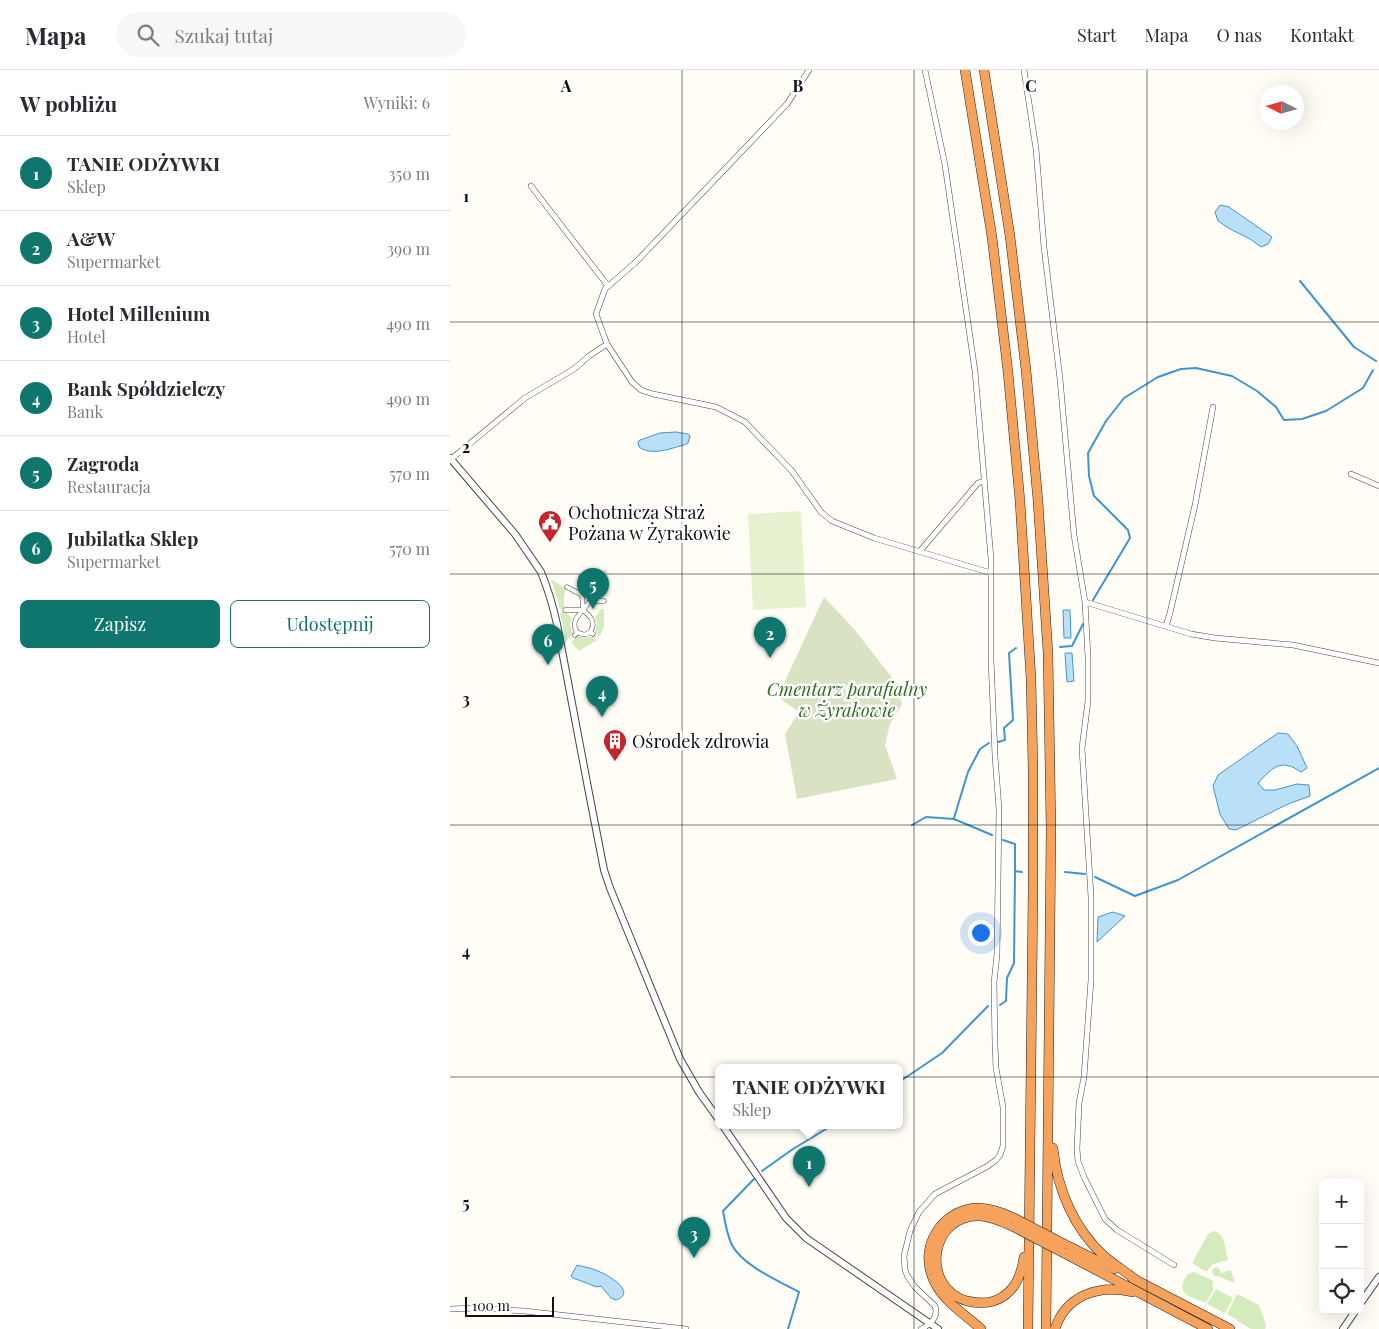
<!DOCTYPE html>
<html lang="pl">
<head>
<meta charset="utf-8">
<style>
  body { margin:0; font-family:"Playfair Display",serif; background:#f7f7f7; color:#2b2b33 }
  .controls { position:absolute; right:15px; bottom:15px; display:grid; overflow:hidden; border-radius:8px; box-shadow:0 5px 20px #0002 }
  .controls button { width:45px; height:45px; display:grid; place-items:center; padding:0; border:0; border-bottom:1px solid #e1e1e2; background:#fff; color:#2b2b33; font:25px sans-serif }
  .compass { position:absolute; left:809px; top:15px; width:45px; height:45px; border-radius:50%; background:#fff; box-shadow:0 5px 20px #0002; rotate:275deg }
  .scale { position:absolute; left:15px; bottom:12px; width:89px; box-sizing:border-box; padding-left:5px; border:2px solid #111; border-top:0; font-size:14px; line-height:18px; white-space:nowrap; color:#111; -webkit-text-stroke:4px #fff; paint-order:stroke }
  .you { position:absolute; left:530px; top:862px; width:18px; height:18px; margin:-12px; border:4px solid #fff; border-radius:50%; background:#1a73e8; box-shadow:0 0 0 8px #1a73e833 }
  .badge { display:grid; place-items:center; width:32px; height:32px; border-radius:50%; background:#0f766e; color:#fff; font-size:16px; font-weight:700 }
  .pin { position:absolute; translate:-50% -41px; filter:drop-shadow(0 1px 2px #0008) }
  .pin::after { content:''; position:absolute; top:26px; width:18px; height:15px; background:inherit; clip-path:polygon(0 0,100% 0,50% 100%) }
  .popup { position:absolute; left:265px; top:994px; width:188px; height:65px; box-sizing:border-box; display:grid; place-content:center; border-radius:8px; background:#fff; filter:drop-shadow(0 1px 4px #0005); font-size:16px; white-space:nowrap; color:#7c7c81 }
  .popup b { font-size:19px; color:#2b2b33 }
  .popup::after { content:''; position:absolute; left:50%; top:100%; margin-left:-10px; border:10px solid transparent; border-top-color:#fff }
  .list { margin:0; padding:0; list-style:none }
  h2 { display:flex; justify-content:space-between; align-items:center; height:65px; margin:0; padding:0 20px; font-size:21px }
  h2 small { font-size:16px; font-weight:400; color:#7c7c81 }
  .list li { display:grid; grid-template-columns:32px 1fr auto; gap:15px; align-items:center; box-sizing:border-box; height:75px; padding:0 20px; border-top:1px solid #e1e1e2 }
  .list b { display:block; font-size:19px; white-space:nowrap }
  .list p { margin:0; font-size:16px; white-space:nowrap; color:#7c7c81 }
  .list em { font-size:16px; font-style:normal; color:#7c7c81 }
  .actions { display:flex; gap:10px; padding:15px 20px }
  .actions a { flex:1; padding:11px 0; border:1px solid #0f766e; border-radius:8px; text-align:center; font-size:18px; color:#0f766e }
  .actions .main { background:#0f766e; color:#fff }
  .icon { flex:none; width:28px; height:28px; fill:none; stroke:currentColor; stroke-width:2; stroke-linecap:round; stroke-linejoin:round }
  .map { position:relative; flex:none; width:929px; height:1259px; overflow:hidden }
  header { display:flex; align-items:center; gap:30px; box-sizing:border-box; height:70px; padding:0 25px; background:#fff; border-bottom:1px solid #e1e1e2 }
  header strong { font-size:24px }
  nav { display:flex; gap:28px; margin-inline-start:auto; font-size:18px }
  .search { width:350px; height:45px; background:#f7f7f7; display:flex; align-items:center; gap:12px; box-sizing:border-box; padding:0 18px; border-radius:28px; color:#7c7c81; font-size:19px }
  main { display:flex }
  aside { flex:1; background:#fff }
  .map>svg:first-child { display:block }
  .green { fill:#d5ebbd }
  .cemetery { fill:#d9e3c4 }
  .pitch { fill:#e6f2cf }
  .water { fill:#b9e0f7; stroke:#3f96cf }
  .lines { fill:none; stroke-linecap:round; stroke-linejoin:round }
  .stream { stroke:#3f96cf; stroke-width:2 }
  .pedestrian-casing { stroke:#444; stroke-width:5 }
  .minor-casing { stroke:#444; stroke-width:6 }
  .tertiary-casing { stroke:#444; stroke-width:8 }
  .motorway-casing { stroke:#222; stroke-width:10 }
  .pedestrian { stroke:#fff; stroke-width:4 }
  .minor { stroke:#fff; stroke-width:5 }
  .tertiary { stroke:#fff; stroke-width:6 }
  .motorway { stroke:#f5a25d; stroke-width:9 }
  .motorway-bridge-casing { stroke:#222; stroke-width:10; stroke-linecap:butt }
  .motorway-bridge { stroke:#f5a25d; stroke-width:9 }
  .grid { fill:none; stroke:#111; stroke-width:1; stroke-opacity:0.55 }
  .labels { text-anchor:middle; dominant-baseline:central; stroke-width:5; stroke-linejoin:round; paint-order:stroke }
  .poi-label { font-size:18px; fill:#111; stroke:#fff; text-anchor:start }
  .park-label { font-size:18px; font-style:italic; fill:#2f6b1f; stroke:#fff }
  .grid-label { font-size:16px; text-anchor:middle; font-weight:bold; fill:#111; stroke:#fff; stroke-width:5; stroke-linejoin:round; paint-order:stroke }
</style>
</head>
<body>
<header>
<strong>Mapa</strong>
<div class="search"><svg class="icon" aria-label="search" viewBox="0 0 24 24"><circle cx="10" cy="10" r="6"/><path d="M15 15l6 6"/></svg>Szukaj tutaj</div>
<nav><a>Start</a><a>Mapa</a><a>O nas</a><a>Kontakt</a></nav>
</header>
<main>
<aside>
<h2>W pobliżu<small>Wyniki: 6</small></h2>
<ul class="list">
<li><span class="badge">1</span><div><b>TANIE ODŻYWKI</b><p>Sklep</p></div><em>350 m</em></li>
<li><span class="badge">2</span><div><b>A&amp;W</b><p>Supermarket</p></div><em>390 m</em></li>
<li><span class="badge">3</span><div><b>Hotel Millenium</b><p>Hotel</p></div><em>490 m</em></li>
<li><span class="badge">4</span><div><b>Bank Spółdzielczy</b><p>Bank</p></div><em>490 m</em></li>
<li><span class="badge">5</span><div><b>Zagroda</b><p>Restauracja</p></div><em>570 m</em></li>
<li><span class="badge">6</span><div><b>Jubilatka Sklep</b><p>Supermarket</p></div><em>570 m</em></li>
</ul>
<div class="actions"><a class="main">Zapisz</a><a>Udostępnij</a></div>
</aside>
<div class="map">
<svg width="929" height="1259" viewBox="0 0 929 1259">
  <rect width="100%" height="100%" fill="#fffdf5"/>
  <!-- green -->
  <path class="green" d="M 158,500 L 144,515 L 138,511 L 137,502 Z
    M 101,509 L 116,519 L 114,526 L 114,538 L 110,539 Z
    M 151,539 L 154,539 L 154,557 L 150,566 L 145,562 L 147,553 L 145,547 Z
    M 115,541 L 122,548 L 120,555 L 123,563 L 116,571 L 110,543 Z
    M 127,566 L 135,568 L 142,566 L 147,570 L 129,581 L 121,572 Z
    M 764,1161 C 776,1164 775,1180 778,1190 L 763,1194 L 757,1201 L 755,1201 L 742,1193 L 758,1164 Z
    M 766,1197 L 769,1198 L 771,1203 L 781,1200 L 784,1211 L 784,1213 L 768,1206 L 767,1207 L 763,1205 L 762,1200 Z
    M 744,1202 L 764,1211 L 762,1216 L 764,1218 L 756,1233 C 746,1228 725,1226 735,1208 C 737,1204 739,1203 744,1202 Z
    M 766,1219 L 783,1228 L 775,1243 L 757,1234 Z
    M 787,1224 L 809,1235 L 816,1255 L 815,1259 L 801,1259 L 787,1251 L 787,1250 L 777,1244 Z"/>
  <!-- cemetery -->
  <path class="cemetery" d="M 374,527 L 404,559 L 447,614 L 452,634 L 440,654 L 435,675 L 447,709 L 347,729 L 335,664 L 349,642 L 326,626 L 329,624 Z"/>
  <!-- pitch -->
  <path class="pitch" d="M 351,441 L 356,537 L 303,540 L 298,444 Z"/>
  <!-- water -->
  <path class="water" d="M 770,135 L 779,137 L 822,167 L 818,174 L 811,177 L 800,169 L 780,159 L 768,151 L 765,142 Z
    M 226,362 L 238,364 L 240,366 L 238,373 L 234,375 C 219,379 202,386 189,377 L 188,372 L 190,370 L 210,363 Z
    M 613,540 L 620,540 L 621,568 L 614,568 Z
    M 615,583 L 622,583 L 624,611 L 617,612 Z
    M 828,663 L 838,664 L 847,676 L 857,698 L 851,702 C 831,688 823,697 808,713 L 814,720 L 825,720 L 847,714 L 859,715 L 860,726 L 838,734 L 786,760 L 779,759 L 770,744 L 763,716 L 768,705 Z
    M 663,842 L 675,846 L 647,872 L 648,847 Z
    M 127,1195 C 134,1197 143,1198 150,1202 C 160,1206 187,1223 166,1230 L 161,1228 L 151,1216 L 147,1217 L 123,1208 L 121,1206 Z"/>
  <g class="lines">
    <!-- stream -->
    <path class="stream" d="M 850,211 L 904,277 L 926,291
      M 643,530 L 680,468 L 678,460 L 644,426 L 639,406 L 638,383 L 656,351 L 674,328 L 708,307 L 731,299 L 746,298 L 782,306 L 807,321 L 826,337 L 834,350 L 852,349 L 876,341 L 913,318 L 923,300
      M 610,577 L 622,576 L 633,554
      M 548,672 L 555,670 L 554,658 L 563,650 L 559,583 L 566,578
      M 504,748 L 518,702 L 530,679 L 539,673
      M 462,755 L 476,747 L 504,749 L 542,765
      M 553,770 L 565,774 L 565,801 L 572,802
      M 615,802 L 635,804
      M 645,807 L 685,826 L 728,810 L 929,698
      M 550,935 L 556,931 L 557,908 L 564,893 L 565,801
      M 449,1012 L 492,983 L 538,936
      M 312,1101 L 343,1079 L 381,1056
      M 304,1109 L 273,1141 C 275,1153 277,1165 282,1175 C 293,1196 329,1211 349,1222 L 338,1259"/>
    <!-- pedestrian casing -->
    <g class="pedestrian-casing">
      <path id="pedestrian" d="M 117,517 L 132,525 L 146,516
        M 115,540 L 133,540 L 140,531 L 154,531
        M 133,540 C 140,546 147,552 140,562
        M 127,562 C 121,553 127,547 133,540 L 131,507
        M 125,565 L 127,562 C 132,565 136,566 140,562 L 143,564"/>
    </g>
    <!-- minor casing -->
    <g class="minor-casing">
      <path id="minor" d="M 359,0 L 337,34 L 186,192 L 155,219 L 146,244 L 157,274 L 182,312 L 191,320 L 203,324 L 266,337 L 295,352 L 342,401 L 371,442 L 382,451 L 424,468 L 541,503
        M 574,0 L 586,79 L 594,177 L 610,309 L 624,465 L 635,532 L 638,587 L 638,631 L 632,678 L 641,827 L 641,910 L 634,1007 L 629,1033 L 627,1079 L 628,1091 L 634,1107 L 655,1149 L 667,1160 L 724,1195
        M 81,116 L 158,216
        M 0,390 L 75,328 L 124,299 L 139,286 L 157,274
        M 901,404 L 929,416
        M 470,481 L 528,413 L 534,411
        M 635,532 L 741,564 L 765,568 L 843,575 L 929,593
        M 716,556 L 720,543 L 745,435 L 763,337
        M 0,1239 L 27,1238 L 74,1241 L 236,1259
        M 471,1259 C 480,1255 489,1247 485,1236 L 465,1217 L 458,1207 L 455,1200 L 454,1186 L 460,1161 L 469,1142 L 485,1124 L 538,1096 L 546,1090 L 550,1085 L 553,1076 L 553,1037 L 546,998 L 545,974 L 544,913 L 547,884 L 549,739 L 545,686 L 541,589 L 541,489 L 525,301 L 495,95 L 475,0"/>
    </g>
    <!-- tertiary casing -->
    <g class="tertiary-casing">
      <path id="tertiary" d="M 0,388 L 65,464 L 91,502 C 98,519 103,536 107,554 L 139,723 L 154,800 L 160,818 L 230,989 L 249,1022 L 269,1050
        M 273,1056 L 336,1148 L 356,1168 L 488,1259
        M 910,1234 L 929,1207
        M 893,1259 L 906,1240"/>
    </g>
    <!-- motorway casing -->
    <g class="motorway-casing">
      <path id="motorway" d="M 515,0 L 542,167 L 558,302 L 570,431 L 581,609 L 583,699 L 583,819 L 578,1259
        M 534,0 L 560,166 L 576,300 L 588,431 L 598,583 L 601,759 L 596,1259
        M 603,1078 C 607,1119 624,1159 655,1187 C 665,1195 676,1202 686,1210
        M 564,1157 C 553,1152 543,1147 531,1146 C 480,1143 469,1217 517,1231 C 526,1233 535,1234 544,1231 C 564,1224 571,1207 574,1187
        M 614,1174 L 664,1199
        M 614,1183 L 758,1259
        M 682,1208 L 780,1259
        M 531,1259 C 513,1243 490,1229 482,1206 C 470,1175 492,1142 524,1138 C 538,1137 552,1142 564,1148
        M 605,1259 C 616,1225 649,1214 682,1222"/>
    </g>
    <!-- pedestrian -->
    <use href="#pedestrian" class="pedestrian"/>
    <!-- minor -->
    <use href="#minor" class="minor"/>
    <!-- tertiary -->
    <use href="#tertiary" class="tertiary"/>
    <!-- motorway -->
    <use href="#motorway" class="motorway"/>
    <!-- motorway-bridge casing -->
    <g class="motorway-bridge-casing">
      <path id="motorway-bridge" d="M 564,1148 L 614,1174
        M 564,1157 L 614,1183"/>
    </g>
    <!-- motorway-bridge -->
    <use href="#motorway-bridge" class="motorway-bridge"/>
  </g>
  <!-- grid -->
  <path class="grid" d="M 232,0 L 232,1259M 464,0 L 464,1259M 697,0 L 697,1259M 0,252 L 929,252M 0,504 L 929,504M 0,755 L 929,755M 0,1007 L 929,1007"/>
  <!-- icons -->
  <defs>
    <g id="civic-pin" transform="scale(1.25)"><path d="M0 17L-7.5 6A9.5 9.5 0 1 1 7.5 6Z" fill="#c4262e" stroke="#fff"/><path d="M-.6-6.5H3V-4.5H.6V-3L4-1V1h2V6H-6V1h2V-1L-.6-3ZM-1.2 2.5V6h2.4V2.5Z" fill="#fff"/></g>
    <g id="building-pin" transform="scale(1.25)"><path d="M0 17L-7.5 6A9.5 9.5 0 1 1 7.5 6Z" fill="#c4262e" stroke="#fff"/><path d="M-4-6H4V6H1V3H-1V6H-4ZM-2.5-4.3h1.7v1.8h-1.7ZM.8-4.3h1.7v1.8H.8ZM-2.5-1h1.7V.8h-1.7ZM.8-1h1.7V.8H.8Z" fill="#fff"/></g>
  </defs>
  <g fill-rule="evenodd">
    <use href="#civic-pin" x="100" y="452"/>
    <use href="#building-pin" x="165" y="671"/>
  </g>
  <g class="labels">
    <!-- poi labels -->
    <g class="poi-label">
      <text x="118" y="442">Ochotnicza Straż<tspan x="118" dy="21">Pożana w Żyrakowie</tspan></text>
      <text x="182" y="671">Ośrodek zdrowia</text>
    </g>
    <!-- park labels -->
    <g class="park-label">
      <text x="397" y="619">Cmentarz parafialny<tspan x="397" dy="21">w Żyrakowie</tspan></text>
    </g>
  </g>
  <g class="grid-label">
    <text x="116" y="22">A</text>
    <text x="348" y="22">B</text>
    <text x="581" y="22">C</text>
    <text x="16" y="132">1</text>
    <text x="16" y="383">2</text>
    <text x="16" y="635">3</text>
    <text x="16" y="887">4</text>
    <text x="16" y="1139">5</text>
  </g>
</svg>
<div class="controls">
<button>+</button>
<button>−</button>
<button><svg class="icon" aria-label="locate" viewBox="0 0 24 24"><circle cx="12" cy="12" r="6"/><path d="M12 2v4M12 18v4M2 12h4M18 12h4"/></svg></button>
</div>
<svg class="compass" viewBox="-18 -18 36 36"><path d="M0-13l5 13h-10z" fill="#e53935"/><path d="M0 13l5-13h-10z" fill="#7c7c81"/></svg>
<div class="scale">100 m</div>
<div class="you"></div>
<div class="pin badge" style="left:359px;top:1117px">1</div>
<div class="popup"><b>TANIE ODŻYWKI</b>Sklep</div>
<div class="pin badge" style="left:320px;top:588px">2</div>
<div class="pin badge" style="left:244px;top:1188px">3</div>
<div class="pin badge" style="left:152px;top:647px">4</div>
<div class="pin badge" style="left:143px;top:539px">5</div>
<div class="pin badge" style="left:98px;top:595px">6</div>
</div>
</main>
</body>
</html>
